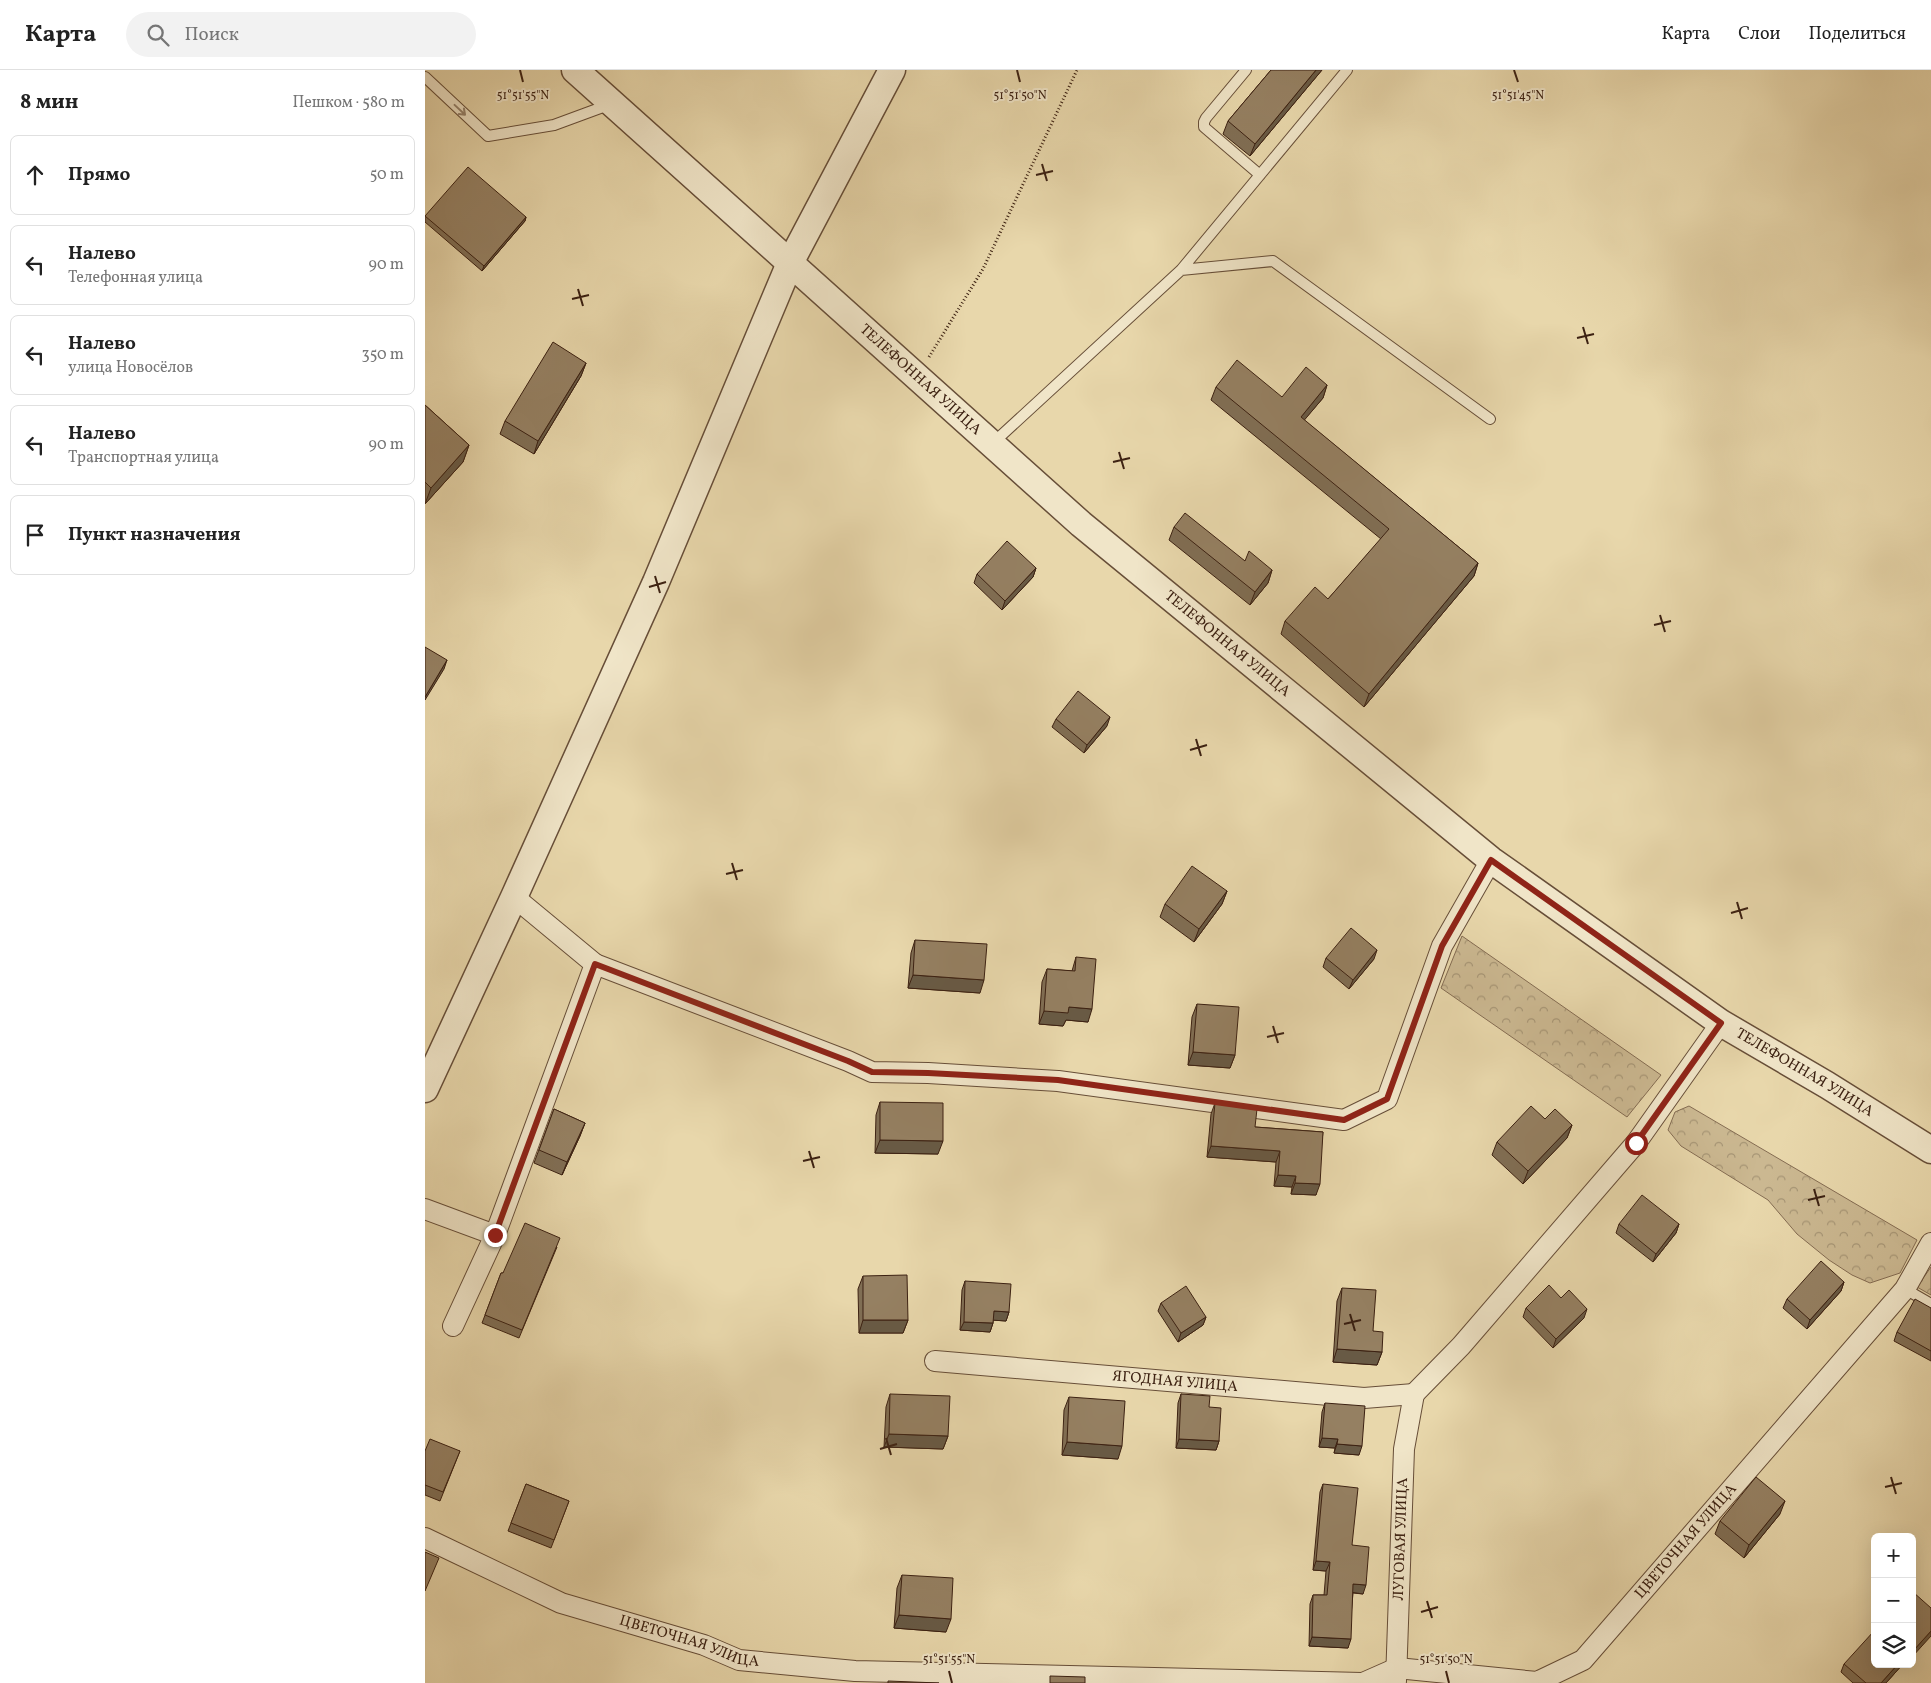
<!DOCTYPE html>
<html lang="ru">
<head>
<meta charset="utf-8">
<style>
  body { margin:0; font-family:Vollkorn,serif; background:#f2f2f2; color:#222 }
  .controls { position:absolute; right:15px; bottom:15px; display:grid; overflow:hidden; border-radius:8px; box-shadow:0 5px 20px #0002 }
  .controls button { width:45px; height:45px; display:grid; place-items:center; padding:0; border:0; border-bottom:1px solid #e0e0e0; background:#fff; color:#222; font:25px sans-serif }
  .stop { position:absolute; width:15px; height:15px; margin:-11px; border:4px solid #8f2418; border-radius:50%; background:#fff }
  .stop.end { background:#8f2418; border-color:#fff; box-shadow:0 1px 5px #0008 }
  .list { margin:0; padding:0; list-style:none }
  h2 { display:flex; justify-content:space-between; align-items:center; height:65px; margin:0; padding:0 20px; font-size:21px }
  h2 small { font-size:16px; font-weight:400; color:#767676 }
  .list li { display:grid; grid-template-columns:32px 1fr auto; gap:15px; align-items:center; box-sizing:border-box; height:80px; margin:0 10px 10px; padding:0 10px; border:1px solid #e0e0e0; border-radius:8px }
  .list b { display:block; font-size:19px; white-space:nowrap }
  .list p { margin:0; font-size:16px; white-space:nowrap; color:#767676 }
  .list em { font-size:16px; font-style:normal; color:#767676 }
  .icon { flex:none; width:28px; height:28px; fill:none; stroke:currentColor; stroke-width:2; stroke-linecap:round; stroke-linejoin:round }
  .map { position:relative; flex:none; width:1506px; height:1613px; overflow:hidden }
  header { display:flex; align-items:center; gap:30px; box-sizing:border-box; height:70px; padding:0 25px; background:#fff; border-bottom:1px solid #e0e0e0 }
  header strong { font-size:24px }
  nav { display:flex; gap:28px; margin-inline-start:auto; font-size:18px }
  .search { width:350px; height:45px; background:#f2f2f2; display:flex; align-items:center; gap:12px; box-sizing:border-box; padding:0 18px; border-radius:28px; color:#767676; font-size:19px }
  main { display:flex }
  aside { flex:1; background:#fff }
  .map>svg:first-child { display:block }
  .forest { fill:url(#forest-crowns); stroke:#846c52 }
  .lines { fill:none; stroke-linecap:round; stroke-linejoin:round }
  .service-casing { stroke:#674e38; stroke-width:12 }
  .minor-casing { stroke:#674e38; stroke-width:22 }
  .tertiary-casing { stroke:#674e38; stroke-width:29 }
  .path { stroke:#3c2112; stroke-width:3; stroke-dasharray:1 2.5; stroke-linecap:butt }
  .service { stroke:#f0e5c8; stroke-width:10 }
  .minor { stroke:#f0e5c8; stroke-width:20 }
  .tertiary { stroke:#f0e5c8; stroke-width:26 }
  .wall { fill:#806e54; stroke:#3c2112 }
  .shaded-wall { fill:#685a45; stroke:#3c2112 }
  .building { fill:#958062; stroke:#3c2112 }
  .oneway { stroke:#96836d }
  .route { stroke:#8f2418; stroke-width:6 }
  .ticks { fill:none; stroke:#3c2112; stroke-width:2 }
  .labels { text-anchor:middle; dominant-baseline:central; stroke-width:4; stroke-linejoin:round; paint-order:stroke }
  .street-label { font-size:15px; fill:#3c2112; stroke:#f0e5c8 }
  .ticks-label { font-size:12px; text-anchor:middle; fill:#3c2112; stroke:#f0e5c8; stroke-width:4; stroke-linejoin:round; paint-order:stroke }
</style>
</head>
<body>
<header>
<strong>Карта</strong>
<div class="search"><svg class="icon" aria-label="search" viewBox="0 0 24 24"><circle cx="10" cy="10" r="6"/><path d="M15 15l6 6"/></svg>Поиск</div>
<nav><a>Карта</a><a>Слои</a><a>Поделиться</a></nav>
</header>
<main>
<aside>
<h2>8 мин<small>Пешком · 580 m</small></h2>
<ul class="list">
<li><svg class="icon" aria-label="ahead" viewBox="0 0 24 24"><path d="M12 20V5M6 11l6-6 6 6"/></svg><div><b>Прямо</b></div><em>50 m</em></li>
<li><svg class="icon" aria-label="left" viewBox="0 0 24 24"><path d="M17 20v-9H6M10 6l-5 5 5 5"/></svg><div><b>Налево</b><p>Телефонная улица</p></div><em>90 m</em></li>
<li><svg class="icon" aria-label="left" viewBox="0 0 24 24"><path d="M17 20v-9H6M10 6l-5 5 5 5"/></svg><div><b>Налево</b><p>улица Новосёлов</p></div><em>350 m</em></li>
<li><svg class="icon" aria-label="left" viewBox="0 0 24 24"><path d="M17 20v-9H6M10 6l-5 5 5 5"/></svg><div><b>Налево</b><p>Транспортная улица</p></div><em>90 m</em></li>
<li><svg class="icon" aria-label="arrive" viewBox="0 0 24 24"><path d="M6 21V4h12l-3 4 3 4H6"/></svg><div><b>Пункт назначения</b></div></li>
</ul>
</aside>
<div class="map">
<svg width="1506" height="1613" viewBox="0 0 1506 1613">
  <defs>
    <pattern id="forest-crowns" width="20" height="18" patternUnits="userSpaceOnUse" patternTransform="scale(1.25)"><rect width="20" height="18" fill="#cbb891"/><path d="M2 6a3 3 0 1 1 6 0M12 15a3 3 0 1 1 6 0" fill="none" stroke="#a69575"/></pattern>
  </defs>
  <rect width="100%" height="100%" fill="#e8d7ab"/>
  <filter id="stains"><feTurbulence type="fractalNoise" baseFrequency=".004" numOctaves="4"/><feColorMatrix values="0 0 0 0 .2 0 0 0 0 .09 0 0 0 0 .02 0 0 0 .5 -.17"/></filter>
  <radialGradient id="worn" r=".72"><stop offset=".6" stop-color="#630" stop-opacity="0"/><stop offset="1" stop-color="#630" stop-opacity=".3"/></radialGradient>
  <!-- forest -->
  <path class="forest" d="M 1037,866 L 1236,1005 L 1202,1047 L 1016,918 Z
    M 1264,1036 L 1492,1170 L 1475,1203 L 1445,1213 L 1427,1205 L 1404,1190 L 1372,1164 L 1343,1130 L 1256,1076 L 1243,1060 L 1250,1042 Z
    M 1506,1197 L 1506,1225 L 1492,1217 Z"/>
  <g class="lines">
    <!-- service casing -->
    <g class="service-casing">
      <path id="service" d="M 821,0 L 781,48 L 779,52 L 779,57 L 835,105
        M 0,7 L 63,66 L 129,55 L 186,34
        M 756,200 L 848,191 L 1065,349
        M 568,373 L 756,200 L 922,0
        M 1480,1219 L 1506,1234"/>
    </g>
    <!-- minor casing -->
    <g class="minor-casing">
      <g id="minor">
        <path d="M 170,894 L 423,991 L 447,1002 L 503,1003 L 633,1011 L 919,1050 L 962,1029 L 1017,876 L 1066,790"/>
        <path d="M 0,1139 L 70,1165"/>
        <path d="M 28,1256 L 70,1165 L 170,894 L 89,827"/>
        <path id="s1" d="M 510,1291 L 939,1328 L 989,1324"/>
        <path d="M 989,1324 L 1036,1276 L 1211,1073 L 1296,953"/>
        <path id="s2" d="M 0,1468 L 136,1533 L 279,1575 L 314,1590 L 430,1601 L 937,1613"/>
        <path id="s3" d="M 971,1611 L 979,1379 L 989,1324"/>
        <path id="s4" d="M 938,1613 L 972,1598 L 1112,1612 L 1158,1590 L 1480,1219 L 1506,1173"/>
      </g>
    </g>
    <!-- tertiary casing -->
    <g class="tertiary-casing">
      <g id="tertiary">
        <path id="s5" d="M 150,0 L 656,454 L 1066,790 L 1296,953 L 1402,1015 L 1506,1080"/>
        <path d="M 0,1019 L 89,827 L 231,512 L 365,193 L 467,0"/>
      </g>
    </g>
    <!-- path -->
    <path class="path" d="M 504,287 L 558,199 L 652,0"/>
    <!-- service -->
    <use href="#service" class="service"/>
    <!-- minor -->
    <use href="#minor" class="minor"/>
    <!-- tertiary -->
    <use href="#tertiary" class="tertiary"/>
  </g>
  <!-- wall -->
  <path class="wall" d="M 846,0 L 897,0 L 825,86 L 798,64 L 803,51 Z
    M 0,146 L 101,147 L 100,151 L 57,201 L 0,152 Z
    M 161,293 L 156,306 L 109,384 L 75,364 L 80,351 Z
    M 902,315 L 898,328 L 879,350 L 1053,493 L 1049,506 L 939,637 L 856,564 L 860,551 L 903,529 L 956,469 L 786,330 L 791,317 L 857,327 Z
    M 0,335 L 44,375 L 38,392 L 0,434 Z
    M 749,457 L 820,491 L 847,500 L 843,513 L 825,535 L 744,470 Z
    M 611,498 L 608,507 L 577,540 L 549,513 L 552,504 Z
    M 631,649 L 682,656 L 659,683 L 627,657 Z
    M 802,821 L 797,834 L 769,872 L 735,847 L 740,834 Z
    M 490,870 L 555,923 L 483,918 L 486,883 Z
    M 651,887 L 663,952 L 641,950 L 638,956 L 614,954 L 617,912 L 622,899 L 647,901 Z
    M 901,888 L 949,889 L 924,919 L 898,897 Z
    M 772,934 L 810,985 L 805,998 L 763,995 L 767,947 Z
    M 455,1032 L 513,1084 L 450,1083 L 451,1045 Z
    M 790,1033 L 830,1057 L 898,1062 L 891,1125 L 866,1124 L 867,1117 L 849,1116 L 851,1092 L 782,1087 L 786,1044 Z
    M 129,1039 L 160,1053 L 155,1066 L 137,1105 L 109,1093 Z
    M 1120,1049 L 1147,1055 L 1142,1068 L 1098,1114 L 1067,1085 L 1072,1072 Z
    M 1194,1154 L 1254,1154 L 1251,1163 L 1228,1192 L 1191,1163 Z
    M 132,1177 L 94,1268 L 57,1253 L 76,1203 L 78,1203 Z
    M 438,1206 L 483,1250 L 478,1263 L 434,1263 L 433,1219 Z
    M 540,1211 L 584,1242 L 581,1251 L 568,1250 L 568,1253 L 565,1262 L 535,1260 L 537,1220 Z
    M 1419,1212 L 1416,1221 L 1382,1259 L 1358,1238 L 1362,1229 Z
    M 917,1218 L 948,1261 L 957,1282 L 952,1295 L 908,1292 L 912,1231 Z
    M 1136,1228 L 1159,1248 L 1128,1278 L 1098,1247 L 1101,1238 Z
    M 736,1233 L 781,1247 L 778,1255 L 753,1272 L 733,1241 Z
    M 1506,1238 L 1506,1291 L 1469,1271 L 1472,1262 Z
    M 465,1324 L 523,1366 L 518,1379 L 459,1377 L 461,1337 Z
    M 756,1324 L 784,1337 L 794,1371 L 791,1380 L 751,1378 L 753,1333 Z
    M 644,1327 L 693,1389 L 637,1385 L 639,1340 Z
    M 900,1333 L 934,1385 L 909,1383 L 910,1378 L 894,1377 L 897,1342 Z
    M 0,1381 L 35,1381 L 15,1431 L 0,1425 Z
    M 101,1414 L 144,1431 L 126,1478 L 83,1461 Z
    M 898,1414 L 927,1475 L 938,1524 L 928,1523 L 923,1578 L 884,1576 L 885,1534 L 888,1525 L 899,1525 L 901,1501 L 888,1500 L 895,1422 Z
    M 1355,1444 L 1319,1488 L 1290,1464 L 1295,1451 Z
    M 477,1505 L 521,1562 L 469,1558 L 472,1518 Z
    M 1419,1594 L 1478,1594 L 1461,1613 L 1428,1613 L 1416,1602 Z"/>
  <!-- shaded-wall -->
  <path class="shaded-wall" d="M 891,0 L 897,0 L 825,86 L 830,74 Z
    M 101,147 L 100,151 L 57,201 L 59,196 Z
    M 161,293 L 156,306 L 109,384 L 113,371 Z
    M 902,315 L 898,328 L 871,360 L 876,347 Z
    M 44,375 L 38,392 L 0,434 L 6,418 Z
    M 1053,493 L 1049,506 L 939,637 L 944,624 Z
    M 611,498 L 608,507 L 577,540 L 580,531 Z
    M 847,500 L 843,513 L 825,535 L 830,522 Z
    M 22,590 L 19,599 L 0,630 L 0,627 Z
    M 685,647 L 682,656 L 659,683 L 662,675 Z
    M 802,821 L 797,834 L 769,872 L 774,859 Z
    M 952,880 L 949,889 L 924,919 L 928,910 Z
    M 488,905 L 559,910 L 555,923 L 483,918 Z
    M 644,937 L 667,939 L 663,952 L 641,950 L 638,956 L 614,954 L 619,941 Z
    M 768,982 L 810,985 L 805,998 L 763,995 Z
    M 160,1053 L 155,1066 L 137,1105 L 142,1092 Z
    M 1147,1055 L 1142,1068 L 1098,1114 L 1103,1101 Z
    M 455,1070 L 518,1071 L 513,1084 L 450,1083 Z
    M 786,1076 L 855,1081 L 851,1092 L 782,1087 Z
    M 853,1105 L 871,1106 L 867,1117 L 849,1116 Z
    M 870,1113 L 895,1114 L 891,1125 L 866,1124 Z
    M 1254,1154 L 1251,1163 L 1228,1192 L 1231,1184 Z
    M 1419,1212 L 1416,1221 L 1382,1259 L 1385,1250 Z
    M 1162,1239 L 1159,1248 L 1128,1278 L 1131,1269 Z
    M 569,1241 L 584,1242 L 581,1251 L 566,1250 Z
    M 781,1247 L 778,1255 L 753,1272 L 756,1263 Z
    M 438,1250 L 483,1250 L 478,1263 L 434,1263 Z
    M 539,1252 L 568,1253 L 565,1262 L 535,1260 Z
    M 912,1279 L 957,1282 L 952,1295 L 908,1292 Z
    M 464,1364 L 523,1366 L 518,1379 L 459,1377 Z
    M 897,1368 L 913,1369 L 910,1378 L 894,1377 Z
    M 754,1369 L 794,1371 L 791,1380 L 751,1378 Z
    M 642,1372 L 697,1376 L 693,1389 L 637,1385 Z
    M 912,1374 L 937,1376 L 934,1385 L 909,1383 Z
    M 1360,1431 L 1355,1444 L 1319,1488 L 1324,1475 Z
    M 891,1491 L 905,1492 L 901,1501 L 888,1500 Z
    M 928,1514 L 941,1515 L 938,1524 L 925,1522 Z
    M 474,1545 L 526,1549 L 521,1562 L 469,1558 Z
    M 1506,1561 L 1506,1566 L 1487,1587 L 1488,1581 Z
    M 887,1567 L 926,1569 L 923,1578 L 884,1576 Z
    M 1473,1594 L 1478,1594 L 1461,1613 L 1456,1613 Z"/>
  <!-- building -->
  <path class="building" d="M 846,0 L 891,0 L 830,74 L 803,51 Z
    M 43,97 L 101,147 L 59,196 L 0,146 Z
    M 128,272 L 161,293 L 113,371 L 80,351 Z
    M 812,290 L 857,327 L 881,297 L 902,315 L 876,347 L 1053,493 L 944,624 L 860,551 L 890,517 L 903,529 L 964,459 L 791,317 Z
    M 0,335 L 44,375 L 6,418 L 0,412 Z
    M 760,443 L 820,491 L 824,481 L 847,500 L 830,522 L 749,457 Z
    M 582,471 L 611,498 L 580,531 L 552,504 Z
    M 0,577 L 22,590 L 0,627 Z
    M 653,621 L 685,647 L 662,675 L 631,649 Z
    M 767,796 L 802,821 L 774,859 L 740,834 Z
    M 926,858 L 952,880 L 928,910 L 901,888 Z
    M 490,870 L 562,874 L 559,910 L 488,905 Z
    M 651,887 L 671,889 L 667,939 L 644,937 L 643,943 L 619,941 L 622,899 L 650,901 Z
    M 772,934 L 814,937 L 810,985 L 768,982 Z
    M 455,1032 L 518,1033 L 518,1071 L 455,1070 Z
    M 790,1033 L 832,1039 L 830,1057 L 898,1062 L 895,1114 L 870,1113 L 871,1106 L 853,1105 L 855,1081 L 786,1076 Z
    M 1106,1036 L 1120,1049 L 1130,1039 L 1147,1055 L 1103,1101 L 1072,1072 Z
    M 129,1039 L 160,1053 L 142,1092 L 114,1080 Z
    M 1217,1125 L 1254,1154 L 1231,1184 L 1194,1154 Z
    M 100,1153 L 135,1168 L 97,1260 L 60,1245 L 76,1203 L 78,1203 Z
    M 1396,1191 L 1419,1212 L 1385,1250 L 1362,1229 Z
    M 482,1205 L 483,1250 L 438,1250 L 438,1206 Z
    M 540,1211 L 586,1214 L 584,1242 L 569,1241 L 568,1253 L 539,1252 Z
    M 1124,1215 L 1136,1228 L 1144,1220 L 1162,1239 L 1131,1269 L 1101,1238 Z
    M 761,1216 L 781,1247 L 756,1263 L 736,1233 Z
    M 917,1218 L 951,1220 L 948,1261 L 958,1262 L 957,1282 L 912,1279 Z
    M 1490,1229 L 1506,1238 L 1506,1281 L 1472,1262 Z
    M 465,1324 L 525,1326 L 523,1366 L 464,1364 Z
    M 756,1324 L 785,1326 L 784,1337 L 796,1338 L 794,1371 L 754,1369 Z
    M 644,1327 L 700,1331 L 697,1376 L 642,1372 Z
    M 900,1333 L 940,1336 L 937,1376 L 912,1374 L 913,1369 L 897,1368 Z
    M 5,1369 L 35,1381 L 18,1422 L 0,1415 L 0,1381 Z
    M 1331,1407 L 1360,1431 L 1324,1475 L 1295,1451 Z
    M 101,1414 L 144,1431 L 129,1470 L 86,1453 Z
    M 898,1414 L 933,1418 L 927,1475 L 944,1477 L 941,1515 L 928,1514 L 926,1569 L 887,1567 L 888,1525 L 902,1525 L 905,1492 L 891,1491 Z
    M 0,1482 L 14,1488 L 0,1521 Z
    M 477,1505 L 528,1508 L 526,1549 L 474,1545 Z
    M 1488,1522 L 1506,1538 L 1506,1561 L 1488,1581 L 1487,1580 L 1487,1523 Z
    M 1449,1561 L 1450,1562 L 1450,1594 L 1473,1594 L 1456,1613 L 1441,1613 L 1419,1594 Z
    M 625,1606 L 660,1607 L 660,1613 L 625,1613 Z
    M 463,1611 L 514,1613 L 463,1613 Z"/>
  <!-- one-way arrows -->
  <defs><path id="oneway-shaft" d="M-6 0H5M1.5-3L5.5 0L1.5 3" fill="none" stroke-width="1.6" stroke-linecap="round" stroke-linejoin="round" transform="scale(1.25)"/></defs>
  <use class="oneway" href="#oneway-shaft" transform="translate(35 40) rotate(43)"/>
  <g class="lines">
    <!-- route -->
    <path class="route" d="M 70,1165 L 170,894 L 423,991 L 447,1002 L 503,1003 L 633,1010 L 919,1050 L 962,1029 L 1017,876 L 1066,790 L 1296,953 L 1211,1073"/>
  </g>
  <!-- ticks -->
  <path class="ticks" d="M 95,0 L 98,12M 592,0 L 595,12M 1089,0 L 1093,12M 617,94 L 622,111M 611,105 L 628,101M 153,219 L 158,236M 147,229 L 164,225M 1158,257 L 1163,274M 1152,268 L 1169,264M 694,382 L 699,399M 688,392 L 705,388M 230,506 L 235,523M 224,517 L 241,512M 1235,545 L 1240,562M 1229,555 L 1246,551M 771,669 L 776,686M 765,680 L 782,675M 307,793 L 312,810M 301,804 L 318,800M 1312,832 L 1317,849M 1306,843 L 1323,838M 848,956 L 853,973M 842,967 L 859,963M 384,1081 L 389,1098M 378,1091 L 395,1087M 1389,1119 L 1394,1136M 1383,1130 L 1400,1126M 925,1244 L 930,1261M 919,1254 L 936,1250M 461,1368 L 466,1385M 455,1379 L 472,1374M 1466,1407 L 1471,1424M 1460,1417 L 1477,1413M 1002,1531 L 1007,1548M 996,1542 L 1013,1537M 524,1601 L 527,1613M 1021,1601 L 1024,1613"/>
  <g class="labels">
    <!-- street labels -->
    <g class="street-label">
      <text stroke="none"><textPath href="#s5" startOffset="464">ТЕЛЕФОННАЯ УЛИЦА</textPath></text>
      <text stroke="none"><textPath href="#s5" startOffset="869">ТЕЛЕФОННАЯ УЛИЦА</textPath></text>
      <text stroke="none"><textPath href="#s5" startOffset="1589">ТЕЛЕФОННАЯ УЛИЦА</textPath></text>
      <text stroke="none"><textPath href="#s1" startOffset="241">ЯГОДНАЯ УЛИЦА</textPath></text>
      <text stroke="none"><textPath href="#s3" startOffset="142">ЛУГОВАЯ УЛИЦА</textPath></text>
      <text stroke="none"><textPath href="#s4" startOffset="386">ЦВЕТОЧНАЯ УЛИЦА</textPath></text>
      <text stroke="none"><textPath href="#s2" startOffset="285">ЦВЕТОЧНАЯ УЛИЦА</textPath></text>
    </g>
  </g>
  <g class="ticks-label">
    <text x="98" y="29">51°51'55"N</text>
    <text x="595" y="29">51°51'50"N</text>
    <text x="1093" y="29">51°51'45"N</text>
    <text x="524" y="1593">51°51'55"N</text>
    <text x="1021" y="1593">51°51'50"N</text>
  </g>
  <rect width="100%" height="100%" filter="url(#stains)"/>
  <rect width="100%" height="100%" fill="url(#worn)"/>
</svg>
<div class="controls">
<button>+</button>
<button>−</button>
<button><svg class="icon" aria-label="layers" viewBox="0 0 24 24"><path d="M12 4l9 5-9 5-9-5zM3 14l9 5 9-5"/></svg></button>
</div>
<div class="stop" style="left:1211px;top:1073px"></div>
<div class="stop end" style="left:70px;top:1165px"></div>
</div>
</main>
</body>
</html>
